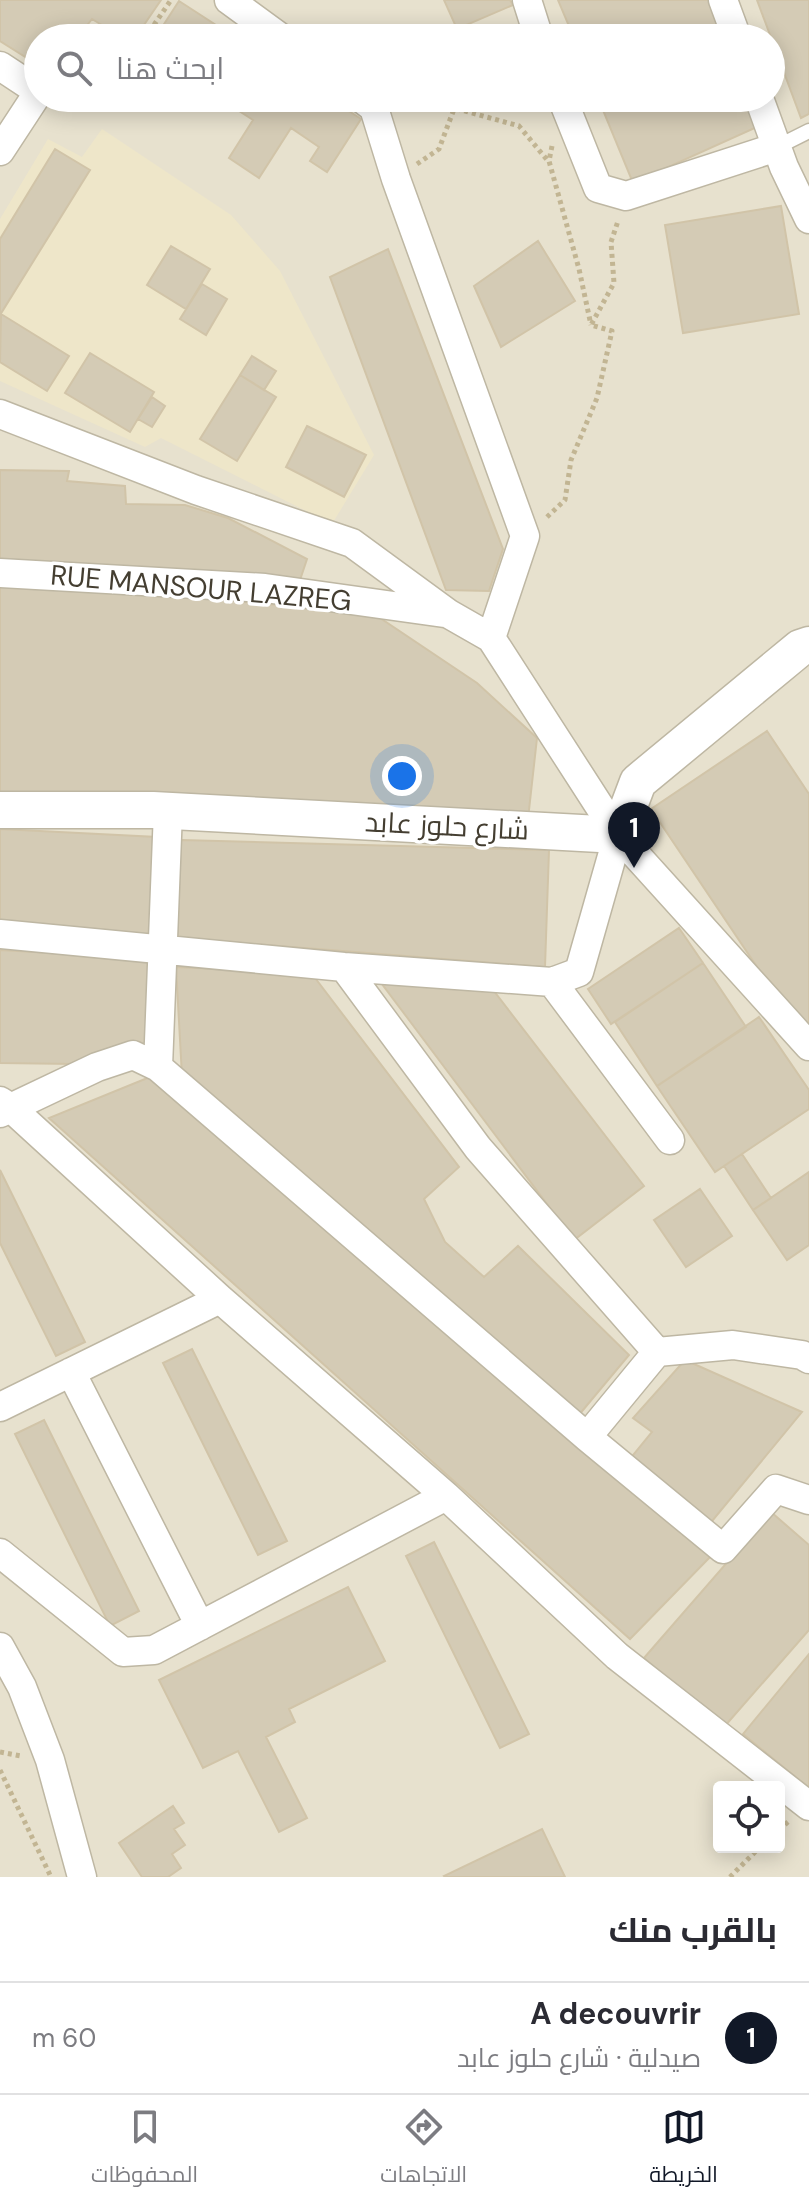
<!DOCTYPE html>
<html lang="ar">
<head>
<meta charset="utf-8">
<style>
  body { margin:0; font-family:"DM Sans",Cairo,sans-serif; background:#f7f7f7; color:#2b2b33; direction:rtl }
  .controls { position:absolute; right:24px; bottom:24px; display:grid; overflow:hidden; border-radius:8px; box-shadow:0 4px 20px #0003 }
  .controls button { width:72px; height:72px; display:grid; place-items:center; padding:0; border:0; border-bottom:2px solid #e1e1e2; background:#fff; color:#2b2b33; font:40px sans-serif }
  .you { position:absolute; left:402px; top:776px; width:28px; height:28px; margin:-20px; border:6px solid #fff; border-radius:50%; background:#1a73e8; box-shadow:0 0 0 12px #1a73e833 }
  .badge { display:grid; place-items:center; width:52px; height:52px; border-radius:50%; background:#111827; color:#fff; font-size:26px; font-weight:700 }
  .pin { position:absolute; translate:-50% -66px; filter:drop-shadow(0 2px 4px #0008) }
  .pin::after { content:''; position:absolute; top:42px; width:28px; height:24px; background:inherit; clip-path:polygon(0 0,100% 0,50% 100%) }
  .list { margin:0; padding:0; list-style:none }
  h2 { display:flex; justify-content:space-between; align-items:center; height:104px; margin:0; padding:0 32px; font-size:34px }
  h2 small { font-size:26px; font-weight:400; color:#7c7c81 }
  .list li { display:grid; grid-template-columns:52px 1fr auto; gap:24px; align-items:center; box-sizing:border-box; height:112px; padding:0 32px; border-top:2px solid #e1e1e2 }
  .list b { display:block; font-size:30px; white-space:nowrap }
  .list p { margin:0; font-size:26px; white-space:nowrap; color:#7c7c81 }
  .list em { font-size:26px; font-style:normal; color:#7c7c81 }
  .icon { flex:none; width:44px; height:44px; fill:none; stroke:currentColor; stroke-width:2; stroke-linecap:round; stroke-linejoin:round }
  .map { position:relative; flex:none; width:809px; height:1877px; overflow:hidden; direction:ltr }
  .search { position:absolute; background:#fff; box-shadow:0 4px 20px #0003; left:24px; right:24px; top:24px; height:88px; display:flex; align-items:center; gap:20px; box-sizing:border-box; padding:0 28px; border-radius:44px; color:#7c7c81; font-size:30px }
  .sheet { height:216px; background:#fff }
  nav { display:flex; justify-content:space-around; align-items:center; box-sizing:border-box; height:112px; border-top:2px solid #e1e1e2; background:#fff; font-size:22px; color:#7c7c81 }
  nav a { display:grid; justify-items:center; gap:4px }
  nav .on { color:#111827 }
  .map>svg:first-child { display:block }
  .residential { fill:#e7e1ce; fill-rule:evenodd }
  .education { fill:#eee6c9 }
  .building { fill:#d4cbb5; stroke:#d1c4a8; stroke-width:2 }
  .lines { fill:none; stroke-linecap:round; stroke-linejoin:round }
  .service-casing { stroke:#beb7a3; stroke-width:17 }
  .minor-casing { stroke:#beb7a3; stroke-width:31 }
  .tertiary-casing { stroke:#beb7a3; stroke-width:39 }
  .path { stroke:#c2b593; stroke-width:5; stroke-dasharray:4 4; stroke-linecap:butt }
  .service { stroke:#fff; stroke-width:14 }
  .minor { stroke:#fff; stroke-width:28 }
  .tertiary { stroke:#fff; stroke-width:36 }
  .labels { text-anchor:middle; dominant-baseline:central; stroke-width:7; stroke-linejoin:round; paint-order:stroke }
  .street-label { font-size:28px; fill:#443e31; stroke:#fff }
</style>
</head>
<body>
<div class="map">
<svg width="809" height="1877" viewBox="0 0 809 1877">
  <rect width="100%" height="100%" fill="#f3efe1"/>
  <!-- residential -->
  <path class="residential" d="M 0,0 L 809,0 L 809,1877 L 0,1877 ZM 38,38 L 771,38 L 771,98 L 38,98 ZM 719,1787 L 779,1787 L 779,1847 L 719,1847 Z"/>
  <!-- education -->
  <path class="education" d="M 102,129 L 231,215 L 280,271 L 374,455 L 332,524 L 161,438 L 145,447 L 0,381 L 0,219 L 48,139 L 82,157 Z"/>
  <!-- building -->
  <path class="building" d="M 0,0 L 161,0 L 135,38 L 123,38 L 92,19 L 77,38 L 38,38 L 38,65 L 0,41 Z
    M 444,0 L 510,0 L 513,5 L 457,29 Z
    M 558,0 L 711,0 L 725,38 L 574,38 Z
    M 757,0 L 809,0 L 809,114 L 801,118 Z
    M 179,1 L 236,38 L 155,38 Z
    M 219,98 L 329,98 L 361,119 L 327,172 L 310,161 L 319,147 L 291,128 L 259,178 L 229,158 L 253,120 Z
    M 598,98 L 747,98 L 757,127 L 633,183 Z
    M 55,149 L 90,170 L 0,315 L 0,239 Z
    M 781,206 L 799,314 L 683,333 L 665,225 Z
    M 538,241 L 575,301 L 501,347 L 474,286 Z
    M 171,246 L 210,269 L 186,309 L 147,285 Z
    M 388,249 L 503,549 L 489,591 L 446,590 L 330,277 Z
    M 202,284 L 227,299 L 206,335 L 180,319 Z
    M 1,314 L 69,356 L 47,391 L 0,362 Z
    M 90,353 L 154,392 L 130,432 L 65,393 Z
    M 252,356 L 276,371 L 264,390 L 240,375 Z
    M 240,375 L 276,397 L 237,461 L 200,439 Z
    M 152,397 L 165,406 L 152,427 L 138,419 Z
    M 307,426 L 366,455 L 344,497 L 286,467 Z
    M 0,470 L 69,471 L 67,481 L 125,486 L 126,504 L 185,505 L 228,518 L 307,559 L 299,583 L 0,562 Z
    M 0,586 L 213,599 L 374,614 L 477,683 L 537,738 L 528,819 L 0,794 Z
    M 767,731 L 809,794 L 809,1034 L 804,1037 L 651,809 Z
    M 0,829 L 157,837 L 152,935 L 0,927 Z
    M 181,840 L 549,850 L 545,967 L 177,938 Z
    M 679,928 L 703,963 L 611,1024 L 588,989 Z
    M 0,950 L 152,959 L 149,1047 L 76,1064 L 0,1063 Z
    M 703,963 L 746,1027 L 657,1086 L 615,1022 Z
    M 176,967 L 312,974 L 459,1167 L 424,1199 L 445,1242 L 484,1277 L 518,1246 L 629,1355 L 578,1416 L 182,1076 Z
    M 379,980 L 490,986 L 644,1186 L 574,1240 Z
    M 759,1017 L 809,1090 L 809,1109 L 715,1172 L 657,1086 Z
    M 150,1077 L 712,1555 L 630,1639 L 49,1118 Z
    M 742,1154 L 771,1198 L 753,1210 L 724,1166 Z
    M 0,1170 L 85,1342 L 56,1356 L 0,1243 Z
    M 809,1172 L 809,1245 L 787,1260 L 753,1210 Z
    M 700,1189 L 732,1236 L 686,1267 L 654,1220 Z
    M 192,1349 L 287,1541 L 258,1555 L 163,1363 Z
    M 685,1360 L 802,1412 L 708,1526 L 629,1460 L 652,1432 L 633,1418 Z
    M 44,1420 L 139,1611 L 110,1626 L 15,1434 Z
    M 771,1512 L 809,1545 L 809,1630 L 724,1727 L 644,1658 Z
    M 434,1542 L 529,1734 L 500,1748 L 406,1556 Z
    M 348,1587 L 385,1661 L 289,1709 L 295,1722 L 266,1737 L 307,1818 L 279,1832 L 238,1751 L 203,1768 L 159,1680 Z
    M 809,1654 L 809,1788 L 743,1734 Z
    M 173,1806 L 184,1823 L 174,1829 L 185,1845 L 172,1854 L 181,1868 L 168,1877 L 142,1877 L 119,1843 Z
    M 542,1829 L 565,1877 L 445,1877 L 444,1876 Z"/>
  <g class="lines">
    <!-- service casing -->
    <g class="service-casing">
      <path id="service" d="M 777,147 L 809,131"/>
    </g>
    <!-- minor casing -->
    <g class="minor-casing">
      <path id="minor" d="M 229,0 L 281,38
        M 527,0 L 539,38
        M 723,0 L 737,38
        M 0,66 L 38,91
        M 361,98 L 374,108 L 396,179 L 525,536 L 491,638 L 618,835 L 809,1046
        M 562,98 L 598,188 L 626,196 L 777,147
        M 759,98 L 784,167 L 809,219
        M 0,151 L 38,93
        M 0,414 L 196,490 L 352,543 L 449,614 L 491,638
        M 0,573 L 265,588 L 444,613
        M 168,811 L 158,1067 L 587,1437 L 723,1549 L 776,1489 L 809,1500
        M 0,934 L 344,967 L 552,982 L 579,972 L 618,835
        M 344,967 L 478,1148 L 657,1352 L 587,1437
        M 552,982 L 670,1140
        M 0,1101 L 11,1108 L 220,1299 L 446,1496 L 617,1656 L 809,1806
        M 0,1113 L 97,1067 L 133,1055 L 158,1067
        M 657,1352 L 733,1345 L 802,1355 L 809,1359
        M 71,1372 L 200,1626
        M 0,1407 L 220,1299
        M 0,1553 L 123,1652 L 154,1650 L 446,1496
        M 0,1647 L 22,1687 L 50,1760 L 82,1877"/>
    </g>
    <!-- tertiary casing -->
    <g class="tertiary-casing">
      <path id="tertiary" d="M 0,810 L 153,810 L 618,835 L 638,782 L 800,648 L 809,645"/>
    </g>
    <!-- path -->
    <path class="path" d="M 145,38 L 171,0
      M 418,98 L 519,126 L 548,161
      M 552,146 L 549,161 L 579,269 L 591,325
      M 417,164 L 439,149 L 454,109 L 462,98
      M 547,517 L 565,500 L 571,460 L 597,398 L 612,331 L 591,325 L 614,283 L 611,242 L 618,221
      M 0,1752 L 21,1756
      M 0,1770 L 51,1877
      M 779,1830 L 789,1821
      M 730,1877 L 760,1847"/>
    <!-- service -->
    <use href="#service" class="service"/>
    <!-- minor -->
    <use href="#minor" class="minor"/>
    <!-- tertiary -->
    <use href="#tertiary" class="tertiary"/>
  </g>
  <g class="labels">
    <!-- street labels -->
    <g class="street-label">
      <text transform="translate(201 588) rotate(5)">RUE MANSOUR LAZREG</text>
      <text transform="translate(447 826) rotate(3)">شارع حلوز عابد</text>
    </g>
  </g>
</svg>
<div class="controls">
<button><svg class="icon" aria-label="locate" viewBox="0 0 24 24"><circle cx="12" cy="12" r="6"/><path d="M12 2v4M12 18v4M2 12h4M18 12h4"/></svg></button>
</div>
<div class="you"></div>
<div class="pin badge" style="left:634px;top:868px">1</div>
<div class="search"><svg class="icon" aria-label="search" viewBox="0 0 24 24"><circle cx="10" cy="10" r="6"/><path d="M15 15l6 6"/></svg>ابحث هنا</div>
</div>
<section class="sheet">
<h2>بالقرب منك<small></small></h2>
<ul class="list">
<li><span class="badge">1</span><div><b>A decouvrir</b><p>صيدلية · شارع حلوز عابد</p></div><em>60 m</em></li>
</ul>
</section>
<nav>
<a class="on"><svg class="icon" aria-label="map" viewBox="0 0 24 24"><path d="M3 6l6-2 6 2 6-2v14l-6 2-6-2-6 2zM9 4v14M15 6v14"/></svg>الخريطة</a>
<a><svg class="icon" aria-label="directions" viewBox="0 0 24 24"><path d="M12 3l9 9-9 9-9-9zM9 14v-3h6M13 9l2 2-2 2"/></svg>الاتجاهات</a>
<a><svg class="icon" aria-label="saved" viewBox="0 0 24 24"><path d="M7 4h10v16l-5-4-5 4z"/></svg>المحفوظات</a>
</nav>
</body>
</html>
